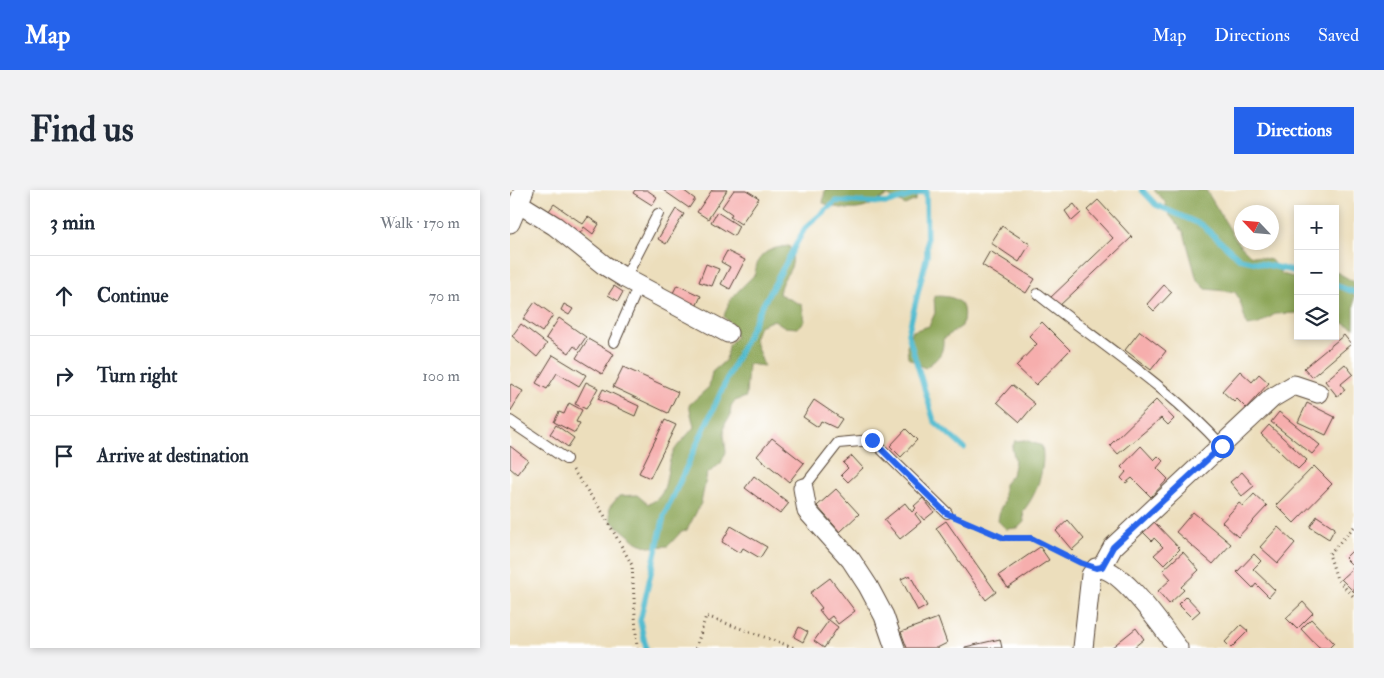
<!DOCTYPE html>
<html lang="en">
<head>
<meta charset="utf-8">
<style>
  body { margin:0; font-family:"IM FELL Double Pica",serif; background:#f2f2f3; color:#1f2937 }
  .controls { position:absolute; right:15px; top:15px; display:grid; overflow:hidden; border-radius:0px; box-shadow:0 2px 8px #0003 }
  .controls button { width:45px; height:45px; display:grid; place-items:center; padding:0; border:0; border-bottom:1px solid #e0e1e3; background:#fff; color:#1f2937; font:25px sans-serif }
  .compass { position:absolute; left:724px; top:15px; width:45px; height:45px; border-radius:50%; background:#fff; box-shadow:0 2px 8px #0003; rotate:296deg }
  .stop { position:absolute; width:15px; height:15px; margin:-11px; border:4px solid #2563eb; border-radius:50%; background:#fff }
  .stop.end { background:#2563eb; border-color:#fff; box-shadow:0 1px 5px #0008 }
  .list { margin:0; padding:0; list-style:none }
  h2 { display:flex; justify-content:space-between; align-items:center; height:65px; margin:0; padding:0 20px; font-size:21px }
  h2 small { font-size:16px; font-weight:400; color:#747a83 }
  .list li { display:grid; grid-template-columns:32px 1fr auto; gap:15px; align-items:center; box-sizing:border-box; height:80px; padding:0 20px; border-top:1px solid #e0e1e3 }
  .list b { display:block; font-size:19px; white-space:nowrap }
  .list em { font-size:16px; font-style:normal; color:#747a83 }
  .icon { flex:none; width:28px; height:28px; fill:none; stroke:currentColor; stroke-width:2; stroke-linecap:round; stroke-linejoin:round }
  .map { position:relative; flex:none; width:844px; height:458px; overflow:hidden; border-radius:0px }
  header { display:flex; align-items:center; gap:30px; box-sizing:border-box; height:70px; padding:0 25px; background:#2563eb; color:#fff }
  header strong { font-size:24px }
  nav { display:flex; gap:28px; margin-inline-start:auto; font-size:18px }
  .intro { display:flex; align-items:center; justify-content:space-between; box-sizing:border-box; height:120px; padding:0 30px }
  h1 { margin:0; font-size:35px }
  .button { padding:12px 22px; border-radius:0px; background:#2563eb; color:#fff; font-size:18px; font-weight:700 }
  main { display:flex; gap:30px; padding:0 30px }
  aside { flex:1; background:#fff; border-radius:0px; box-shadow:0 2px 8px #0003 }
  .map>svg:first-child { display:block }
  .forest { fill:#8da659; stroke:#64683c }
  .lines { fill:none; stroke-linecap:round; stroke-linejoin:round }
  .stream { stroke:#50bace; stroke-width:5.5 }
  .building { fill:#f6aead }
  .service-casing { stroke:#564536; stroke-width:12 }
  .minor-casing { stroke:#564536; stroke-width:21 }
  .path { stroke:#564536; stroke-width:3; stroke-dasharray:1 4; stroke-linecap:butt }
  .service { stroke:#fff; stroke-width:10 }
  .minor { stroke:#fff; stroke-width:19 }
  .route { stroke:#2563eb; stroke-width:6 }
</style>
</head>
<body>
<header>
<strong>Map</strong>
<nav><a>Map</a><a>Directions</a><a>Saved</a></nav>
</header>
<div class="intro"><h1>Find us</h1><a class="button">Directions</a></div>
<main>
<aside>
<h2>3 min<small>Walk · 170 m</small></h2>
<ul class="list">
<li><svg class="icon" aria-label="ahead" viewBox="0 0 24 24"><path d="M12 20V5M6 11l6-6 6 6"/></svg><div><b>Continue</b></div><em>70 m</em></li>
<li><svg class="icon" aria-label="right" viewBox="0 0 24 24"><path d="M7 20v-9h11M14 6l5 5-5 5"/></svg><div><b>Turn right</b></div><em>100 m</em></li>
<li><svg class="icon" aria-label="arrive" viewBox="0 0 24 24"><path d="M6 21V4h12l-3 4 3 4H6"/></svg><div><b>Arrive at destination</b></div></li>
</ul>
</aside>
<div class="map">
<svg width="844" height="458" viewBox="0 0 844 458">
  <rect width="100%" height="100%" fill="#fff"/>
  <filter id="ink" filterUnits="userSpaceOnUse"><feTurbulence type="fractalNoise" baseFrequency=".02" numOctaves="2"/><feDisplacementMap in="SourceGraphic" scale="10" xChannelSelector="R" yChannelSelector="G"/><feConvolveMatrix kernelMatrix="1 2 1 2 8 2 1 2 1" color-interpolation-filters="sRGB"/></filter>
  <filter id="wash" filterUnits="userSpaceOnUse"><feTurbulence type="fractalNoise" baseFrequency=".0096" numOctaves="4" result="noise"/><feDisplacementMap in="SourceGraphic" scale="20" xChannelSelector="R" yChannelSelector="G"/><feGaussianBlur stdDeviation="1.12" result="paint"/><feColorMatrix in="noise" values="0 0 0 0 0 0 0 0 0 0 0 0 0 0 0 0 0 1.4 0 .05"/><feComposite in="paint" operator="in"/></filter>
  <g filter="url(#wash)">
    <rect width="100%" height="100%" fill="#ecdebc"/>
    <!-- forest -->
    <path class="forest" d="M 315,0 L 407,0 L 406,10 L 395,15 L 377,5 C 352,23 341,22 313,13 Z
      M 644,0 L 696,0 L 728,53 L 740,65 L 761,70 L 772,84 L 783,87 L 788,84 L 788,123 L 765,124 L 749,134 L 738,136 C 732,125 733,113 725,102 L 696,99 L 687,90 L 674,43 L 659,24 L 655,12 Z
      M 279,56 C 290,81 272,81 269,104 L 292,115 L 295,131 L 288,138 L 275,137 L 264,130 L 249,136 L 244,149 L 254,176 L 238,174 L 236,207 L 225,211 L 221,216 L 220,227 L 215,233 L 214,244 L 216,262 L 211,273 L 197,284 L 191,313 L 177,340 L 170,343 L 158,356 L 138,357 L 127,352 L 101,331 L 99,318 L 109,306 L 127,305 L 138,314 C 161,306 154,282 162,265 C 167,254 177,246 184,237 L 179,215 L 199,197 L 202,182 L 216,170 L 218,156 L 226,147 L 223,136 L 214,127 C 218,107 231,99 245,84 C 247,63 259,58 279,56 Z
      M 825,81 L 844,92 L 844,138 L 825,129 Z
      M 424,106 C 447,106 458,111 452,136 L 433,149 C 434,165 427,169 415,178 L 398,168 L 397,156 L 403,141 L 419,136 L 425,123 Z
      M 515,250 L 532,256 C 536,277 527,305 513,321 L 514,332 L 508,338 L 496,339 L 488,331 L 490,319 L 494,312 L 494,294 L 502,285 L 505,270 L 502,258 L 505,251 Z"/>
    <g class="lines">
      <!-- stream -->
      <path class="stream" d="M 416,0 L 417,65 L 398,144 L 424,231 L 454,258
        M 632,0 L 646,15 L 692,35 L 730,69 L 788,82
        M 825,95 L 844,102
        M 136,458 L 130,431 L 154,326 L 216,191 L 249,122 L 295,38 L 326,11 L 377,13 L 416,1"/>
    </g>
    <g id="blocks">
      <!-- building -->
      <path class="building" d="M 125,0 L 137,0 L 147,7 L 142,15 L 123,3 Z
        M 153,0 L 173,0 L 185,9 L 179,18 Z
        M 202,0 L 217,0 L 198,29 L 187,22 Z
        M 224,0 L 236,0 L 249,8 L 231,34 L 220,27 L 222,24 L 212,17 Z
        M 588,10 L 622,47 L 547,118 L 539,109 L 603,48 L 577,20 Z
        M 44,14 L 73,34 L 78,27 L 89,34 L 83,44 L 74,37 L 68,47 L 36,25 Z
        M 564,14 L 571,23 L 562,31 L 555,21 Z
        M 166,19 L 174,24 L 156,54 L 148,49 Z
        M 207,22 L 229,36 L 224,46 L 201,32 Z
        M 492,36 L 520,54 L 509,72 L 481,53 Z
        M 217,61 L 235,70 L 220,99 L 211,94 L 220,77 L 211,72 Z
        M 480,61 L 525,89 L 516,103 L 472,75 Z
        M 196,74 L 209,79 L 202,96 L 189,92 Z
        M 167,95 L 191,106 L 185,119 L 161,107 Z
        M 654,95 L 662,102 L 644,121 L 637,114 Z
        M 104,96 L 113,102 L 108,111 L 98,105 Z
        M 25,112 L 43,125 L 32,142 L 13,129 Z
        M 54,114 L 63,119 L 59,125 L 51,120 Z
        M 49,128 L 76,147 L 68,159 L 64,156 L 59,163 L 36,148 Z
        M 532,132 L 560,160 L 526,195 L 506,176 L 527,154 L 519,146 Z
        M 11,134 L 37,154 L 27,167 L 2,146 Z
        M 630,141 L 656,161 L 641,180 L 615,160 Z
        M 834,145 L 841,154 L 802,187 L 794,178 Z
        M 78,149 L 104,164 L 92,184 L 66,168 Z
        M 43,165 L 76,185 L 69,196 L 47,183 L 37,199 L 26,193 Z
        M 835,174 L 843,184 L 831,194 L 835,200 L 827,206 L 815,191 Z
        M 113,177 L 168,202 L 158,223 L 103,197 Z
        M 730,181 L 742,192 L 749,184 L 759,193 L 736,218 L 727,209 L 724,212 L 712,201 Z
        M 76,192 L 88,198 L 76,219 L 65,214 Z
        M 1,194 L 13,201 L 0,222 L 0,196 Z
        M 502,195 L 525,214 L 510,232 L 487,212 Z
        M 93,199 L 129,216 L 125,226 L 88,209 Z
        M 304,210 L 332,229 L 326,238 L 311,231 L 308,237 L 293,227 Z
        M 646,210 L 664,229 L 658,235 L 651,228 L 608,264 L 600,255 Z
        M 59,213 L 72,220 L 66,232 L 70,233 L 65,243 L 44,232 L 49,222 L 54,224 Z
        M 797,213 L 825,227 L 816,245 L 788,232 Z
        M 769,222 L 810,255 L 802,264 L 761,232 Z
        M 155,230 L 166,235 L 140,288 L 129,283 Z
        M 46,235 L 64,248 L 58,257 L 40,244 Z
        M 759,235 L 797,270 L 788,279 L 751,244 Z
        M 396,239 L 407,250 L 391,267 L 380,256 Z
        M 262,248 L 294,273 L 279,292 L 247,266 Z
        M 0,256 L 18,270 L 7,284 L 0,278 Z
        M 631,256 L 644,270 L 648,266 L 653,271 L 647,278 L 658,289 L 641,307 L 622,288 L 616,293 L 611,288 L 616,282 L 611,277 Z
        M 342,266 L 353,278 L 338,292 L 331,285 L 338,278 L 333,273 Z
        M 804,276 L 822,294 L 784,333 L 766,315 Z
        M 732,282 L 744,296 L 732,306 L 720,292 Z
        M 244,286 L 279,313 L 270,324 L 235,298 Z
        M 326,299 L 349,324 L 330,342 L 307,316 Z
        M 744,304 L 757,316 L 728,347 L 712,332 L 729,313 L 733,316 Z
        M 413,308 L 424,322 L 414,330 L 407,322 L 405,324 L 411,332 L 390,349 L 374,330 L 395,313 L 402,322 L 406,318 L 404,316 Z
        M 683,322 L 721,354 L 703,374 L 666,342 Z
        M 807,326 L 825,338 L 819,349 L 800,337 Z
        M 558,330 L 574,349 L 562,360 L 546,341 Z
        M 436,331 L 486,402 L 476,410 L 426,338 Z
        M 644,332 L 670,359 L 654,375 L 644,365 L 653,357 L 644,348 L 642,351 L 633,342 Z
        M 221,336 L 257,357 L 250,368 L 233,358 L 230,363 L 212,352 Z
        M 768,337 L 785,353 L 768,373 L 750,357 Z
        M 530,357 L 539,370 L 498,398 L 489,385 Z
        M 844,359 L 844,402 L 831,389 L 844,377 L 835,368 Z
        M 673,362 L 689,380 L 671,397 L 674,400 L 659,414 L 648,401 L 661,389 L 653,380 Z
        M 744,364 L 751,371 L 743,379 L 765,400 L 759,407 L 746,394 L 743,398 L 727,382 Z
        M 400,385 L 417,416 L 408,421 L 391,389 Z
        M 320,388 L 345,421 L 328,434 L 322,426 L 317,430 L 309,420 L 312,418 L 300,403 Z
        M 676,406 L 690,421 L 682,428 L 668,414 Z
        M 793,412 L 803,423 L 787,439 L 776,428 Z
        M 428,428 L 437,453 L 427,458 L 397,458 L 391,442 Z
        M 801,429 L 824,453 L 819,458 L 809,458 L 791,439 Z
        M 319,430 L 328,437 L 314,458 L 304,451 Z
        M 731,435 L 738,441 L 721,458 L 715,452 Z
        M 289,437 L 298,442 L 293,452 L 284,447 Z
        M 626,438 L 634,449 L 623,458 L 601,458 Z
        M 490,449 L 492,458 L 455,458 L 455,457 Z"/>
    </g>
  </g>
  <g filter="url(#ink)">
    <use href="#blocks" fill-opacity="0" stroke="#564536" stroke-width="1"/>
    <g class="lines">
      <!-- service casing -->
      <g class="service-casing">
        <path id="service" d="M 115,88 L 148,24
          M 528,104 C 589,153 659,197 712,256
          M 104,152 L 129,95
          M 0,231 L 56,269
          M 293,298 L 328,253 L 362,250 L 437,323"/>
      </g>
      <!-- minor casing -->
      <g class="minor-casing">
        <path id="minor" d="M 8,13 L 45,36 L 94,75 L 115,88 L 218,143
          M 0,33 L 14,0
          M 293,298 L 297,321 L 341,370 L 358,396 L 374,426 L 385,458
          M 592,377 L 603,357 L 762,208 L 784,195 L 808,203
          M 573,458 L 581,385 L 586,378 C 611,375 653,439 668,458"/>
      </g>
      <!-- path -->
      <path class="path" d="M 63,280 L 93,323 L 122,375 L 127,458
        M 448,328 L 494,349 L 521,348 L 569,372
        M 844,337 L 819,364 L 827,389 L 844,407
        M 186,458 L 196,426 L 285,458"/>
      <!-- service -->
      <use href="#service" class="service"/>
      <!-- minor -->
      <use href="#minor" class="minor"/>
    </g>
  </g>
  <g class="lines" filter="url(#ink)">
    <!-- route -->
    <path class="route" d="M 362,250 L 436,323 L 494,348 L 521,348 L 571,373 L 586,378 L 592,377 L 603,357 L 712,256"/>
  </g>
</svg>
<div class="controls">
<button>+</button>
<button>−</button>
<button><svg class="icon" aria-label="layers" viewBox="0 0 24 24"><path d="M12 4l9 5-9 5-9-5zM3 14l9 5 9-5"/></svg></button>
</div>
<svg class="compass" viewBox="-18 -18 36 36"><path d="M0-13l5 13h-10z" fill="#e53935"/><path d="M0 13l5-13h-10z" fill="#747a83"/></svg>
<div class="stop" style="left:712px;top:256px"></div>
<div class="stop end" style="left:362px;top:250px"></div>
</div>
</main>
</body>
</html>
